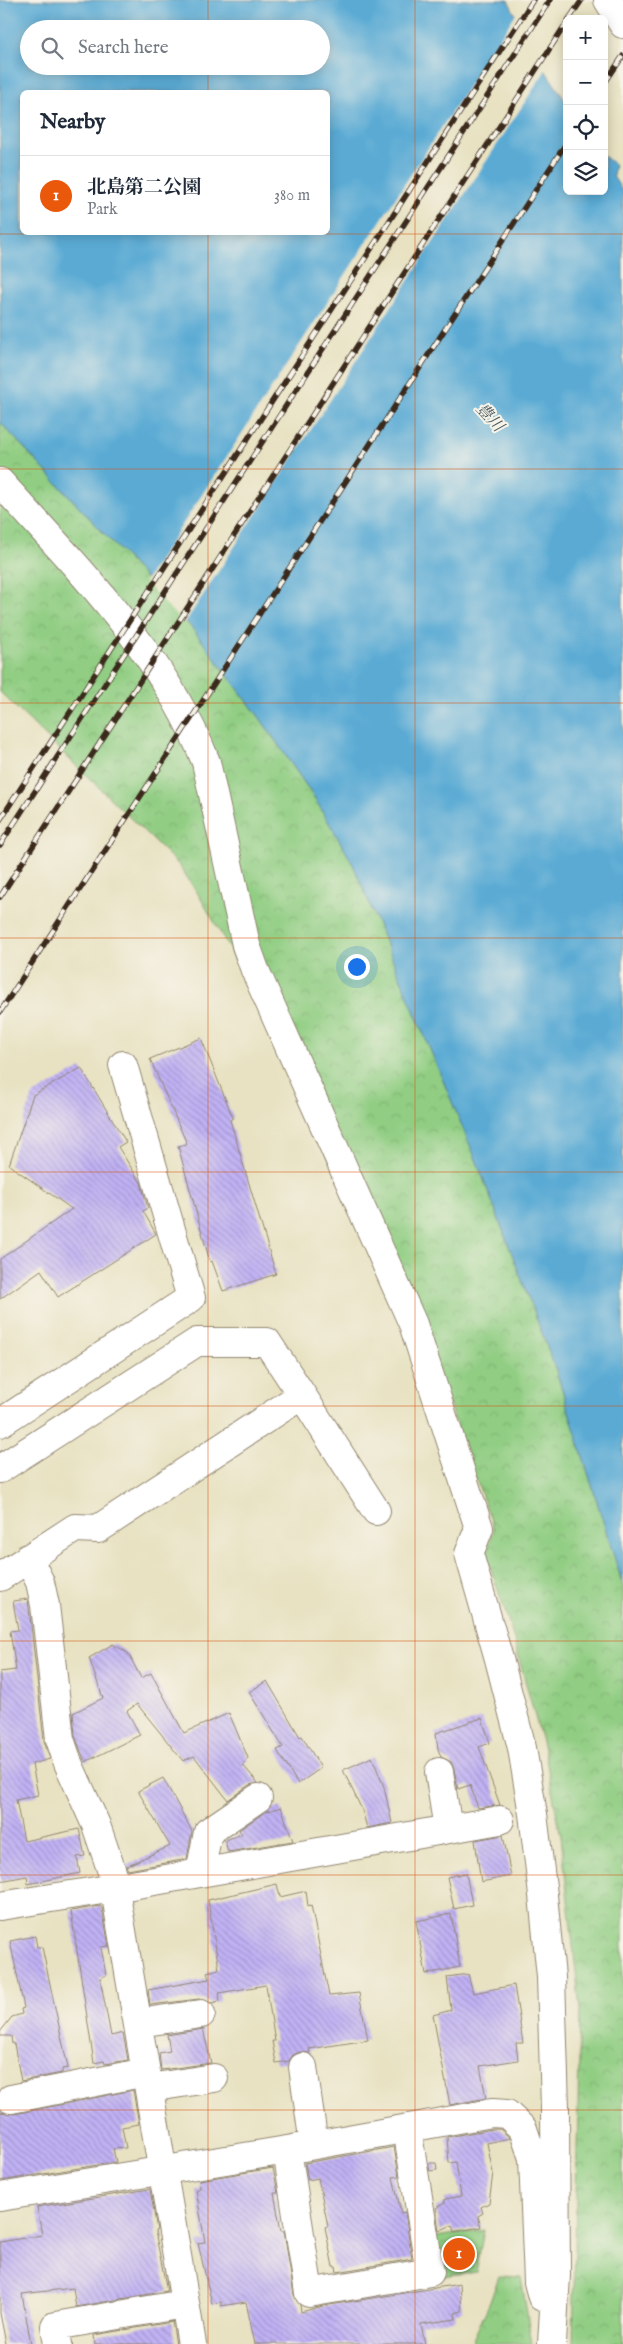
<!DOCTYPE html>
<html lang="en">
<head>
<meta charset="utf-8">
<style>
  body { margin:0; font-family:"IM FELL English","Noto Serif JP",serif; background:#f6f6f7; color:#1f2937 }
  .controls { position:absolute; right:15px; top:15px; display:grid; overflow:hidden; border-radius:8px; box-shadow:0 2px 12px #0003 }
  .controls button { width:45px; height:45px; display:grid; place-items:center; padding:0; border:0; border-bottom:1px solid #e0e1e3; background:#fff; color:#1f2937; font:25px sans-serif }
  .you { position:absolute; left:356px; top:966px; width:18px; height:18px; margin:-12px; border:4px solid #fff; border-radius:50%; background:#1a73e8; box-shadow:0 0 0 8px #1a73e833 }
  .badge { display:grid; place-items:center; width:32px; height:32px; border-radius:50%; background:#ea580c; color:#fff; font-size:16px; font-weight:700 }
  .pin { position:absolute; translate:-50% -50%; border:2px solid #fff; box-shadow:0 1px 5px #0006 }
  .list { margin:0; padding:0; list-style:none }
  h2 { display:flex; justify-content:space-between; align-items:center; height:65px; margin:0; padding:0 20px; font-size:21px }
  h2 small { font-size:16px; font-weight:400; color:#747a83 }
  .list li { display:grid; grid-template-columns:32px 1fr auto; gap:15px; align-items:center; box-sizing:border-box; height:80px; padding:0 20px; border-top:1px solid #e0e1e3 }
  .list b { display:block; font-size:19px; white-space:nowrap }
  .list p { margin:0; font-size:16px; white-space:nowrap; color:#747a83 }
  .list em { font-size:16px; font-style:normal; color:#747a83 }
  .icon { flex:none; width:28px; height:28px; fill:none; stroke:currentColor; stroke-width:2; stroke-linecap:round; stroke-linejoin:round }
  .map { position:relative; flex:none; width:623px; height:2344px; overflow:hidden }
  .search { position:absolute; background:#fff; box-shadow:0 2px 12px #0003; left:20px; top:20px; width:310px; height:55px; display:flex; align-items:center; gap:12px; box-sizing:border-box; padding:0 18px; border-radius:28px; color:#747a83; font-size:19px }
  .panel { position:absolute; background:#fff; box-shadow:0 2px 12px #0003; left:20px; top:90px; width:310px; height:145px; border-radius:8px }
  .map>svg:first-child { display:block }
  .park { fill:url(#park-crowns); stroke:#667c50 }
  .water { fill:#5aaad4; stroke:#4a6a79; fill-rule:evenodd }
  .pier { fill:#e8e2c2 }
  .building { fill:url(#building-back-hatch) }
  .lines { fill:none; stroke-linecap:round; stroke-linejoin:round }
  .minor-casing { stroke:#928670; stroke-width:30 }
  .major-casing { stroke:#928670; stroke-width:30 }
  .minor { stroke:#fff; stroke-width:28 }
  .major { stroke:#fff; stroke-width:28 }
  .rail-casing { stroke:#3b2a1e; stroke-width:5.5 }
  .rail { stroke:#f7f3e8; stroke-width:4; stroke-dasharray:11; stroke-linecap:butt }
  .grid { fill:none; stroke:#d7540e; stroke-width:1; stroke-opacity:0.55 }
  .labels { text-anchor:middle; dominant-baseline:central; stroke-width:4; stroke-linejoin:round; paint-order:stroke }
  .water-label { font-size:16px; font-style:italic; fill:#46575e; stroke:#f7f3e8 }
</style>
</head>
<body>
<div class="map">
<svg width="623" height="2344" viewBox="0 0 623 2344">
  <defs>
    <pattern id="park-crowns" width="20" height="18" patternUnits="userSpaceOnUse" patternTransform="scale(1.25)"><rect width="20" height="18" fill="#91ce83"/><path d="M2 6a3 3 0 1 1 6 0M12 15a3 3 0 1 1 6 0" fill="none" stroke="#7eb171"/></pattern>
    <pattern id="building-back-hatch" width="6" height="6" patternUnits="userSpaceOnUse" patternTransform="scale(1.25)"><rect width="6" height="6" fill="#c1b2f5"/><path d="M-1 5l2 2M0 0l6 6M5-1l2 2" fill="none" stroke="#9e91c6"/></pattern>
  </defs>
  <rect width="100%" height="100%" fill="#f7f3e8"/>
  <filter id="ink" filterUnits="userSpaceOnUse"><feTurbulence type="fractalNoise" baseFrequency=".02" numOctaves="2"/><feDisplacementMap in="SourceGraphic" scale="10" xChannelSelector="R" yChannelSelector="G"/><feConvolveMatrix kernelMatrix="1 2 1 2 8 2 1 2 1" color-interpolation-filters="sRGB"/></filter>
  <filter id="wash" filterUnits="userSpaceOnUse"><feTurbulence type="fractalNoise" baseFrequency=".0096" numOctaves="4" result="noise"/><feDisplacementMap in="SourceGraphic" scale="20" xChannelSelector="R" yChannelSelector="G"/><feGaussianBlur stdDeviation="1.12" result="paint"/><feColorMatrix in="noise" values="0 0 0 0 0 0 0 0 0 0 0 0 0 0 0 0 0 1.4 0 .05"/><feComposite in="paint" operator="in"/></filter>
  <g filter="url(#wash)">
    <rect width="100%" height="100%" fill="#e8e2c2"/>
    <!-- park -->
    <path class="park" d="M 0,422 L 192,628 L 260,718 L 314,797 L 352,862 L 477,1162 L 556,1370 L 623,1585 L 623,2344 L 573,2344 L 580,2009 L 561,1836 L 544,1749 L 510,1626 L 489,1563 L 487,1551 L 494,1529 L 414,1307 L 326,1154 L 231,951 L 197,892 L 179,865 L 0,692 Z
      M 484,2230 L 476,2272 L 443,2277 L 436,2237 Z
      M 499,2276 L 521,2277 L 532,2344 L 471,2344 L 490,2302 Z"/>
    <!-- water -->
    <path class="water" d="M 0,0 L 508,0 L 537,58 L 567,103 L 567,191 L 604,191 L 604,156 L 615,165 L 613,176 L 623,192 L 623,1585 L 556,1370 L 477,1162 L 352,862 L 314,797 L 260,718 L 192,628 L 0,422 ZM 29,29 L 321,29 L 321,66 L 29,66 ZM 22,92 L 328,92 L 328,232 L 22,232 Z"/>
    <!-- pier -->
    <path class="pier" d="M 517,12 L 547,68 L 184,624 L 145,582 Z"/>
    <g id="blocks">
      <!-- building -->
      <path class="building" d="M 201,1038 L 233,1118 L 230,1120 L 276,1274 L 223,1291 L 212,1261 L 210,1262 L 178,1146 L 187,1144 L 150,1059 Z
        M 81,1068 L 126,1142 L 118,1147 L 141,1183 L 148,1208 L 143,1211 L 156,1234 L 58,1297 L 41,1270 L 0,1299 L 0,1259 L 72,1209 L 9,1165 L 33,1095 Z
        M 28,1599 L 44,1741 L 50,1759 L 32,1764 L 38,1795 L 16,1800 L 24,1841 L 79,1829 L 85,1856 L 77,1857 L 80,1873 L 28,1884 L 27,1876 L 0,1881 L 0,1672 L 16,1670 L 10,1631 L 18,1630 L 13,1601 Z
        M 113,1644 L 128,1653 L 141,1678 L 151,1673 L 184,1733 L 229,1713 L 248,1758 L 243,1765 L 258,1783 L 249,1785 L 228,1800 L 194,1756 L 183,1761 L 137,1704 L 127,1711 L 140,1735 L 85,1762 L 75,1736 L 73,1713 L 103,1698 L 89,1658 Z
        M 267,1681 L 300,1737 L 302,1736 L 321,1768 L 298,1784 L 277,1750 L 283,1747 L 249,1692 Z
        M 482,1718 L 490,1743 L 479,1747 L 500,1805 L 478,1808 L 470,1785 L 458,1789 L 454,1769 L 451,1762 L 441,1757 L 438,1749 L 436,1733 Z
        M 372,1757 L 384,1787 L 392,1823 L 367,1828 L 362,1810 L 343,1770 Z
        M 163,1778 L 192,1831 L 187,1859 L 128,1870 L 126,1866 L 170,1846 L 138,1791 Z
        M 281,1807 L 293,1841 L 228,1852 L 225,1840 L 242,1834 L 239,1830 L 265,1812 Z
        M 503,1835 L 511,1876 L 481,1882 L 475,1840 Z
        M 466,1873 L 472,1905 L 454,1909 L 447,1877 Z
        M 277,1884 L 280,1897 L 306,1891 L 308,1906 L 311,1905 L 329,1996 L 359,1993 L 368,2040 L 309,2049 L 310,2053 L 300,2052 L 293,2055 L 289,2061 L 276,2063 L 272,2041 L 275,2041 L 266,1985 L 219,1993 L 220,2001 L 211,2003 L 199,1999 L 150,2005 L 148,1990 L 209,1979 L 207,1972 L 219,1969 L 208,1900 Z
        M 100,1906 L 102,1908 L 109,1946 L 101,1947 L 106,1975 L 100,1978 L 111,2036 L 123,2033 L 128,2060 L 105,2064 L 104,2061 L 94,2063 L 71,1911 Z
        M 451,1914 L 460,1967 L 426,1974 L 416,1921 Z
        M 35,1936 L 37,1947 L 42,1947 L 68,2068 L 62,2069 L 62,2073 L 21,2081 L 14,2044 L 12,2044 L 11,2036 L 0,2036 L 0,2032 L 12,2017 L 22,2014 L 21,2009 L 24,2008 L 10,1941 Z
        M 468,1974 L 473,1993 L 514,1985 L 523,2043 L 516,2043 L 518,2060 L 480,2066 L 486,2098 L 450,2105 L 433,2015 L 451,2010 L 447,1977 Z
        M 203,2029 L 211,2063 L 161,2070 L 159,2053 L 170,2051 L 167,2035 Z
        M 133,2090 L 139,2124 L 122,2127 L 126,2148 L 113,2149 L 116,2162 L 0,2181 L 0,2112 L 14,2114 Z
        M 493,2129 L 500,2129 L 510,2138 L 487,2143 L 493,2173 L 489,2203 L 481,2207 L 483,2213 L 478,2216 L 481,2227 L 454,2232 L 452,2225 L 439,2231 L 436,2208 L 445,2203 L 445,2199 L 461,2196 L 456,2162 L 449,2163 L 447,2137 Z
        M 394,2147 L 399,2176 L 393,2177 L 401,2213 L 405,2212 L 412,2259 L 337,2272 L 336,2267 L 333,2267 L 325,2227 L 328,2226 L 318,2178 L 308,2180 L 305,2163 Z
        M 428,2163 L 436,2163 L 437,2170 L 430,2171 Z
        M 273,2168 L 278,2193 L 274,2193 L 281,2231 L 284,2231 L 294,2295 L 300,2305 L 301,2312 L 323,2306 L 460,2284 L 462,2311 L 455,2313 L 456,2319 L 421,2324 L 425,2344 L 255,2344 L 246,2302 L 221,2306 L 221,2302 L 212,2304 L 198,2243 L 205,2242 L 196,2190 L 200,2188 L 199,2180 Z
        M 150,2189 L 157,2230 L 155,2231 L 167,2291 L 76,2307 L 73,2288 L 22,2294 L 31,2344 L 6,2344 L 0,2313 L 0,2242 L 42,2235 L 37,2207 Z
        M 172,2322 L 176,2344 L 95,2344 L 94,2335 Z"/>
    </g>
  </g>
  <g filter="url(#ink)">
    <use href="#blocks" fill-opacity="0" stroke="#928670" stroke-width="1"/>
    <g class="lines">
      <!-- minor casing -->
      <g class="minor-casing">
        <path id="minor" d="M 0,482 C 78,569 163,652 206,762 L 246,945 L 255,970 L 413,1324 L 479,1528 L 469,1554 L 499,1659 L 522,1748 L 533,1814 L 543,1895 L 551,1977 L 555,2108 L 556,2275 L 552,2344
          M 302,1395 L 376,1511
          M 0,1423 L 191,1298 L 123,1065
          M 0,1469 L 197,1342 L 267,1342 L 302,1395 L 98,1529 L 75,1528 L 0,1577
          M 28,1558 L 40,1582 L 45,1605 L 60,1739 L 68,1763 L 96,1825 L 112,1872 L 192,2344
          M 439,1772 L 448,1829
          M 200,1873 L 208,1832 L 258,1798
          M 0,1906 L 115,1888 L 500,1820
          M 138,2023 L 201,2014
          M 303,2067 L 314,2145
          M 149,2088 L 214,2078
          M 11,2099 L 146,2072
          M 287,2150 L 309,2293 L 430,2272 L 407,2128
          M 0,2197 L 287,2150 L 492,2113 L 507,2114 L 523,2129 L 533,2158 L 538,2282 L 542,2297
          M 58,2344 L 55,2326 L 184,2304"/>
      </g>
      <!-- major casing -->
      <g class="major-casing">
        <path id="major" d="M 608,0 L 623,24"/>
      </g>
      <!-- minor -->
      <use href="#minor" class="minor"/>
      <!-- major -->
      <use href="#major" class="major"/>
      <!-- rail casing -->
      <g class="rail-casing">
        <path id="rail" d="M 569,19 L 582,0
          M 604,84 L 623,56
          M 0,820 L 533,0
          M 0,845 L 550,0
          M 0,897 L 567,22
          M 0,1012 L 567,142"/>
      </g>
      <!-- rail -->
      <use href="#rail" class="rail"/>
    </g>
  </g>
  <!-- grid -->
  <path class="grid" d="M 208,0 L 208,29M 415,0 L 415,2344M 208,66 L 208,92M 208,232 L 208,2344M 0,234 L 623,234M 0,469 L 623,469M 0,703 L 623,703M 0,938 L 623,938M 0,1172 L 623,1172M 0,1406 L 623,1406M 0,1641 L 623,1641M 0,1875 L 623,1875M 0,2110 L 623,2110"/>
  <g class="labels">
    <!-- water labels -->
    <g class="water-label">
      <text transform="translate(489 418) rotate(47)">豊川</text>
    </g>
  </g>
</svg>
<div class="controls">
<button>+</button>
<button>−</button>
<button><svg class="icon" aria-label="locate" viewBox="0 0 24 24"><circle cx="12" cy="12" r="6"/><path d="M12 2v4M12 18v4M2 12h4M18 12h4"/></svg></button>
<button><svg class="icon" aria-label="layers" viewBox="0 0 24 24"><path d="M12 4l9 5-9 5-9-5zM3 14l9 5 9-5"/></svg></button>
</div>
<div class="you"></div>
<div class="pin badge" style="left:459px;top:2254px">1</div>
<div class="search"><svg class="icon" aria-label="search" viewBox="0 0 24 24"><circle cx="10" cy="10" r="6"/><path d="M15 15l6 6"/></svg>Search here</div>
<section class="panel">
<h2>Nearby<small></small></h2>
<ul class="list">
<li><span class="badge">1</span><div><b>北島第二公園</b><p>Park</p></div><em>380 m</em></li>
</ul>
</section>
</div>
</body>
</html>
